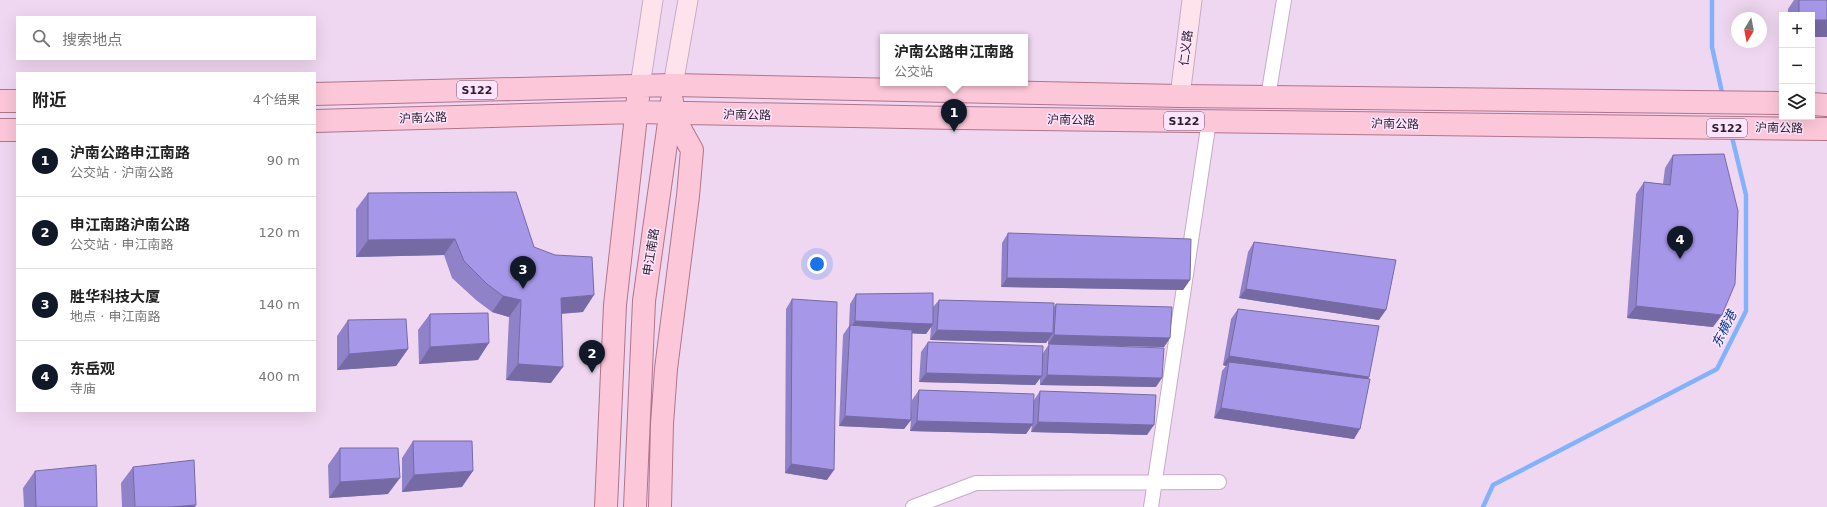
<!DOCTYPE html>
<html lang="zh">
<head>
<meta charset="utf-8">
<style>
  body { margin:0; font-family:"DejaVu Sans","Noto Sans SC",sans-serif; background:#f6f6f6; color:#222 }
  .controls { position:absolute; right:12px; top:12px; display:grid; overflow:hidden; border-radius:0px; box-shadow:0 4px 16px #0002 }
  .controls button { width:36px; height:36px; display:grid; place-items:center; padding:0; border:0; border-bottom:1px solid #e0e0e0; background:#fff; color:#222; font:20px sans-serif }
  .compass { position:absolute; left:1731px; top:12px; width:36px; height:36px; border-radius:50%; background:#fff; box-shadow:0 4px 16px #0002; rotate:190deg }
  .you { position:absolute; left:817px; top:264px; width:14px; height:14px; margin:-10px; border:3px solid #fff; border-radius:50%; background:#1a73e8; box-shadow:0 0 0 6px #1a73e833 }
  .badge { display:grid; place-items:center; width:26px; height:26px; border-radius:50%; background:#111827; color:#fff; font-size:13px; font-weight:700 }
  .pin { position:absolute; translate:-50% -33px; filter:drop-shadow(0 1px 2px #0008) }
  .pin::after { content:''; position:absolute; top:21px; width:14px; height:12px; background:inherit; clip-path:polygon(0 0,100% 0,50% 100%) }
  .popup { position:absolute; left:880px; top:34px; width:148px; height:52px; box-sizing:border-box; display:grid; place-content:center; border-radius:0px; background:#fff; filter:drop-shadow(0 1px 3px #0005); font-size:13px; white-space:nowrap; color:#767676 }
  .popup b { font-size:15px; color:#222 }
  .popup::after { content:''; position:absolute; left:50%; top:100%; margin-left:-8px; border:8px solid transparent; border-top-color:#fff }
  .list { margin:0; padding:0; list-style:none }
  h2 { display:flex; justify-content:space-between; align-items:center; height:52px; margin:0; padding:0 16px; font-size:17px }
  h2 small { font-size:13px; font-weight:400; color:#767676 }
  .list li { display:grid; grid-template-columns:26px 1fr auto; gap:12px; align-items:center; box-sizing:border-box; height:72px; padding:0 16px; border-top:1px solid #e0e0e0 }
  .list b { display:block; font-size:15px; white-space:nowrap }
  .list p { margin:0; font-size:13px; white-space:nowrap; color:#767676 }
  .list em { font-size:13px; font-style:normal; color:#767676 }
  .icon { flex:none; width:22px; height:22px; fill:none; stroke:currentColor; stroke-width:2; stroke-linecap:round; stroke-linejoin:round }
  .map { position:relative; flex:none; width:1827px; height:507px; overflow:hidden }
  .search { position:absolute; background:#fff; box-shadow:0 4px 16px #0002; left:16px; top:16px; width:300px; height:44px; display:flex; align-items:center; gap:10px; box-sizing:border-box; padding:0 14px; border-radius:0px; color:#767676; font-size:15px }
  .panel { position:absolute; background:#fff; box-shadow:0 4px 16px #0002; left:16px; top:72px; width:300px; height:340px; border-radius:0px }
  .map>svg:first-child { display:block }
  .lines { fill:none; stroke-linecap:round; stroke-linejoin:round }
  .stream { stroke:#83b2fc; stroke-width:4.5 }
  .street-casing { stroke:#c4acc5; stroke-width:16 }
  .secondary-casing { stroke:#c4acc5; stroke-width:21 }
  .primary-casing { stroke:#b1748b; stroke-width:24 }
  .street { stroke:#fff; stroke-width:14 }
  .secondary { stroke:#fee3ec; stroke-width:19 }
  .primary { stroke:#fcc7d9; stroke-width:22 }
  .wall { fill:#9082c8 }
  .shaded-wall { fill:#756aa3 }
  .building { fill:#a797e9; stroke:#756aa3 }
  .labels { text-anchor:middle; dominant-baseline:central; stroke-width:3; stroke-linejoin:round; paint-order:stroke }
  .shield { fill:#fee4fe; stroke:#6a5c6a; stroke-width:1 }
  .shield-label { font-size:11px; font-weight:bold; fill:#2a212b }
  .street-label { font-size:12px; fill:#2a212b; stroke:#fee4fe }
  .water-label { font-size:13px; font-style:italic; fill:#003c8e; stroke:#fee4fe }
</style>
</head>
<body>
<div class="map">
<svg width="1827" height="507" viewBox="0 0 1827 507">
  <rect width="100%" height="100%" fill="#f0d7f1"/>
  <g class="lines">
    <!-- stream -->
    <path class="stream" d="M 1712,0 L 1712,47 L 1723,97
      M 1483,507 L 1493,485 L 1717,369 L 1746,311 L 1746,195 L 1731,133"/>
    <!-- street casing -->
    <g class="street-casing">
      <path id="street" d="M 1268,97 L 1284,0
        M 913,507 L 976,483 L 1219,482
        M 1151,507 L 1209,121"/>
    </g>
    <!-- secondary casing -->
    <g class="secondary-casing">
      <path id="secondary" d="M 673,85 L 688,0
        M 640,86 L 653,0
        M 1180,96 L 1192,0"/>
    </g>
    <!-- primary casing -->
    <g class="primary-casing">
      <path id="primary" d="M 315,94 L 673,85 L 1180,96 L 1782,103
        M 0,101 L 17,101
        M 1812,104 L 1827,105
        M 315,121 L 636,112 L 956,118 L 1827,129
        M 0,130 L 17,130
        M 606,507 L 615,305 L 638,98
        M 635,507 L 644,301 L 672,101
        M 660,507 L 662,424 L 666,369 L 688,196 L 692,150 L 672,114"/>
    </g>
    <!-- street -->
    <use href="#street" class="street"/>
    <!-- secondary -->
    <use href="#secondary" class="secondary"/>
    <!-- primary -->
    <use href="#primary" class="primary"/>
  </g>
  <!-- wall -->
  <path class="wall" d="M 1794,0 L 1827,0 L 1827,37 L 1812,37 L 1812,15 L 1788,15 L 1788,9 Z
    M 1673,155 L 1713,327 L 1627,318 L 1636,194 L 1644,182 L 1663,184 L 1665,168 Z
    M 368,193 L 534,247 L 583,312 L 562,314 L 551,383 L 506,380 L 509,317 L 492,312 L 476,300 L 452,278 L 444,255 L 356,257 L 356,209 Z
    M 1008,233 L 1190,280 L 1183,290 L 1001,287 L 1002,243 Z
    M 1254,242 L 1379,320 L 1239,298 L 1248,252 Z
    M 856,294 L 933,307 L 939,300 L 1054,307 L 1056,304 L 1170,338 L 1164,347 L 1066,345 L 1156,387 L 1040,385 L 1040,378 L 1035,385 L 919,382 L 921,352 L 928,342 L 1043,353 L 1049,344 L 1048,344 L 1048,340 L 1046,343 L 930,340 L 931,327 L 926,334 L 912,333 L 911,415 L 912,400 L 919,390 L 1034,400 L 1040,391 L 1147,435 L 1031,432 L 1032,425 L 1026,434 L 910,431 L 911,420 L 904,429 L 839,426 L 843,335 L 849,326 L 850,304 Z
    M 792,299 L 827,480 L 785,473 L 786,309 Z
    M 1238,309 L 1369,377 L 1368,379 L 1354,439 L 1214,418 L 1222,371 L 1226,366 L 1223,365 L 1231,319 Z
    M 430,314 L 478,360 L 419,364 L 418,330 Z
    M 348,320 L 408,349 L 396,366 L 337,370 L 337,336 Z
    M 413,441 L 462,487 L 402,492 L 402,458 Z
    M 340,448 L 388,494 L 329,498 L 328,465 Z
    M 133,467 L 195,507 L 122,507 L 121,483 Z
    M 35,471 L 97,507 L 24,507 L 23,488 Z"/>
  <!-- shaded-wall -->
  <path class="shaded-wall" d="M 1812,20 L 1827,20 L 1827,37 L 1812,37 Z
    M 455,239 L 444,255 L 356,257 L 368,240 Z
    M 1007,278 L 1190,280 L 1183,290 L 1001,287 Z
    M 1246,289 L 1386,310 L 1379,320 L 1239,298 Z
    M 594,295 L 583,312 L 550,314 L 561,298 Z
    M 503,296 L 521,300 L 509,317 L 492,312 Z
    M 1636,306 L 1722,315 L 1713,327 L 1627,318 Z
    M 855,321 L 933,324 L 926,334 L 849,331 Z
    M 937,330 L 1053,333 L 1046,343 L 930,340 Z
    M 1054,335 L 1170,338 L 1164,347 L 1048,344 Z
    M 489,343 L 478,360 L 419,364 L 430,347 Z
    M 408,349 L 396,366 L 337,370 L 349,354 Z
    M 1229,356 L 1369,377 L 1362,386 L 1229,362 L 1226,366 L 1223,365 Z
    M 518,364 L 563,367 L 551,383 L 506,380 Z
    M 926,373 L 1042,376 L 1035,385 L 919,382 Z
    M 1047,375 L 1162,378 L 1156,387 L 1040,385 Z
    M 1221,408 L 1360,429 L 1354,439 L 1214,418 Z
    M 845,416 L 911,420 L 904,429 L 839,426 Z
    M 917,421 L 1033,424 L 1026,434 L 910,431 Z
    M 1038,422 L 1154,425 L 1147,435 L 1031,432 Z
    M 791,464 L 834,470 L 827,480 L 785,473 Z
    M 473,471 L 462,487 L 402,492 L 414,475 Z
    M 400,478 L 388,494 L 329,498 L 340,482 Z
    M 196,505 L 195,507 L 171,507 Z"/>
  <!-- building -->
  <path class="building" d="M 1799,0 L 1827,0 L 1827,20 L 1812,20 L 1812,15 L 1799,15 Z
    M 1724,154 L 1738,211 L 1735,284 L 1722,315 L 1636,306 L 1644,182 L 1670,185 L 1673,155 Z
    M 516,192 L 534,247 L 555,255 L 592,257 L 594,295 L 561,298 L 563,367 L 518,364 L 521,300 L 503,296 L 487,284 L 464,261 L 455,239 L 368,240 L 368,193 Z
    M 1008,233 L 1191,239 L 1190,280 L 1007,278 Z
    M 1254,242 L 1396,260 L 1386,310 L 1246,289 Z
    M 933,293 L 933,324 L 855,321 L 856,294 Z
    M 792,299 L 837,302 L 834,470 L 791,464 Z
    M 939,300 L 1054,303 L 1053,333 L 937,330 Z
    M 1056,304 L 1172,307 L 1170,338 L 1054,335 Z
    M 1238,309 L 1379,326 L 1369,377 L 1229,356 Z
    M 488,313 L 489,343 L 430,347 L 430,314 Z
    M 406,319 L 408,349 L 349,354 L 348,320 Z
    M 850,325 L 912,330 L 911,420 L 845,416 Z
    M 928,342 L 1043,346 L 1042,376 L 926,373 Z
    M 1049,344 L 1164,348 L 1162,378 L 1047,375 Z
    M 1229,362 L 1370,379 L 1360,429 L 1221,408 Z
    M 919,390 L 1034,394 L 1033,424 L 917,421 Z
    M 1040,391 L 1156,395 L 1154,425 L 1038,422 Z
    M 413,441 L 472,441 L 473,471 L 414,475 Z
    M 340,448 L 398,448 L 400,478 L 340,482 Z
    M 194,460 L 196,505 L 171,507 L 135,507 L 133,467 Z
    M 96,465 L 97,507 L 36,507 L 35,471 Z"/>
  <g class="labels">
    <!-- shield labels -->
    <g class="shield">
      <rect x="457" y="81" width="40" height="18" rx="3"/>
      <rect x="1164" y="112" width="40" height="18" rx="3"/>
      <rect x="1707" y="119" width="40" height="18" rx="3"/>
    </g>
    <g class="shield-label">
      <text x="477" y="90">S122</text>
      <text x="1184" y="121">S122</text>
      <text x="1727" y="128">S122</text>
    </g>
    <!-- street labels -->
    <g class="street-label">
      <text transform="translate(1186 48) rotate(-83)">仁义路</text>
      <text transform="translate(747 115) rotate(1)">沪南公路</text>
      <text transform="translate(423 118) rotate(-2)">沪南公路</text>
      <text transform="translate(1071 120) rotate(1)">沪南公路</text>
      <text transform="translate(1395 124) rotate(1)">沪南公路</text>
      <text transform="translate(1779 128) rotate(1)">沪南公路</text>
      <text transform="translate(651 252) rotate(-81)">申江南路</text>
    </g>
    <!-- water labels -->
    <g class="water-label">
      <text transform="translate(1724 329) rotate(-64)">东横港</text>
    </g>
  </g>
</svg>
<div class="controls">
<button>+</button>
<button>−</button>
<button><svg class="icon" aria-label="layers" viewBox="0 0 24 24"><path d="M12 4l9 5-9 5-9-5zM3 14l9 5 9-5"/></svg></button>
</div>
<svg class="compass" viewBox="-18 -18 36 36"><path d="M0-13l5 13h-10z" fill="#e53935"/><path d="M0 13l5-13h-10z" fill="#767676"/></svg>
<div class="you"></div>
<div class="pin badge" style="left:954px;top:132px">1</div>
<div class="popup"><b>沪南公路申江南路</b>公交站</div>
<div class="pin badge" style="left:592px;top:373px">2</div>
<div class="pin badge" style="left:523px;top:289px">3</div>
<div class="pin badge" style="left:1680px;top:259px">4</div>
<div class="search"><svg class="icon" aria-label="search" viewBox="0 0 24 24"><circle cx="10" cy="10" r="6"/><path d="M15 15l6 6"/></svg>搜索地点</div>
<section class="panel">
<h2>附近<small>4个结果</small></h2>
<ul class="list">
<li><span class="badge">1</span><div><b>沪南公路申江南路</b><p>公交站 · 沪南公路</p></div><em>90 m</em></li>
<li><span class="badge">2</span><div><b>申江南路沪南公路</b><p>公交站 · 申江南路</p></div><em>120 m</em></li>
<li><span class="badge">3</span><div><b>胜华科技大厦</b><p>地点 · 申江南路</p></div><em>140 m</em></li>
<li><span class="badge">4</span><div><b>东岳观</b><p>寺庙</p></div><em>400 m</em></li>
</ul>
</section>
</div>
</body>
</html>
